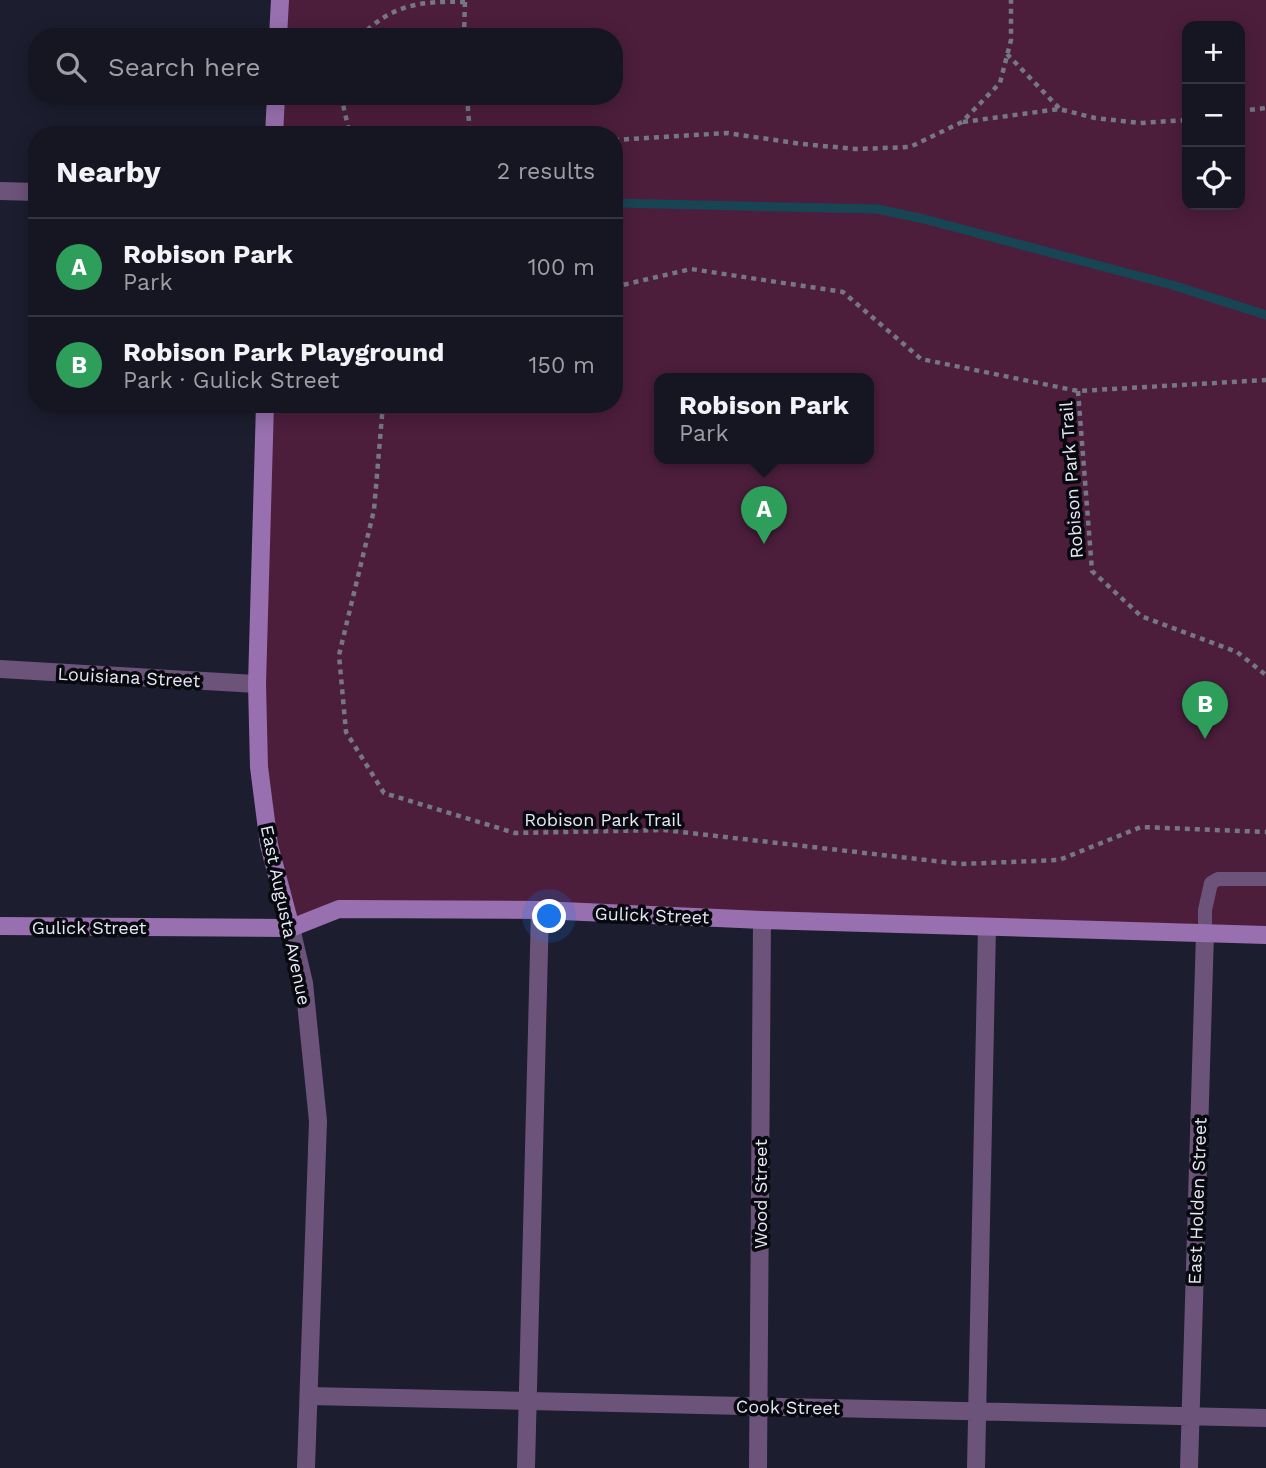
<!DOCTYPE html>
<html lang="en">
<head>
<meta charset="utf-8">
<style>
  body { margin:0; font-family:"Work Sans",sans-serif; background:#1e1f2a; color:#f1f3f6 }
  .controls { position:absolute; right:21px; top:21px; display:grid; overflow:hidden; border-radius:14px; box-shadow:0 4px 18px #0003 }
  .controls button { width:63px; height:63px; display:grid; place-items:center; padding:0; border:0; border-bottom:2px solid #343540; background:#151622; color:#f1f3f6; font:35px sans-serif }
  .you { position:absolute; left:550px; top:917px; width:24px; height:24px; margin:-18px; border:5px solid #fff; border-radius:50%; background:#1a73e8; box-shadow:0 0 0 10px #1a73e833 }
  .badge { display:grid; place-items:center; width:46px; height:46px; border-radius:50%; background:#ea580c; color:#fff; font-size:23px; font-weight:700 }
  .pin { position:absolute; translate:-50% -58px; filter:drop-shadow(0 2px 4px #0008) }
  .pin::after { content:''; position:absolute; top:37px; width:24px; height:21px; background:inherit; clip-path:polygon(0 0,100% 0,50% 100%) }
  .popup { position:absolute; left:654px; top:373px; width:220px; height:91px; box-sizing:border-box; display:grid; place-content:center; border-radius:14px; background:#151622; filter:drop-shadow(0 2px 5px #0005); font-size:23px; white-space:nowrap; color:#9d9fa5 }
  .popup b { font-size:26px; color:#f1f3f6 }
  .popup::after { content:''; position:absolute; left:50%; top:100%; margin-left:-14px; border:14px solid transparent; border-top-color:#151622 }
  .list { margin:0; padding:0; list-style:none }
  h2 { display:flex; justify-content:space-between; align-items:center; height:91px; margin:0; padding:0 28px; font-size:30px }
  h2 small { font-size:23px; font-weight:400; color:#9d9fa5 }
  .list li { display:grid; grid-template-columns:46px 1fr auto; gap:21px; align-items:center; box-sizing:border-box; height:98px; padding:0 28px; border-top:2px solid #343540 }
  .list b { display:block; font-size:26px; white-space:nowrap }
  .list p { margin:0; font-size:23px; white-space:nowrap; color:#9d9fa5 }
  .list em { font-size:23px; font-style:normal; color:#9d9fa5 }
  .icon { flex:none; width:38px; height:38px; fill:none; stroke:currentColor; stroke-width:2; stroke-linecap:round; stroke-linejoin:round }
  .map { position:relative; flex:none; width:1266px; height:1468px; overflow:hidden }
  .search { position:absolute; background:#151622; box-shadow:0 4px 18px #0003; left:28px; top:28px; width:595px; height:77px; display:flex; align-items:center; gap:18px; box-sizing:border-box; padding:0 24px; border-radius:28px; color:#9d9fa5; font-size:26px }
  .panel { position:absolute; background:#151622; box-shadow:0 4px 18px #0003; left:28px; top:126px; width:595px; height:287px; border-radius:28px }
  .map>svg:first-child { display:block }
  .green { fill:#4c1e3c; fill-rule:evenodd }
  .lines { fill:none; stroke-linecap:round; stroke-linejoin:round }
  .stream { stroke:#184554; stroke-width:9 }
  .path { stroke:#757686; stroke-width:4.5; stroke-dasharray:5 5; stroke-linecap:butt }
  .lane { stroke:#6c537a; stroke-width:14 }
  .street { stroke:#6c537a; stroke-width:18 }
  .secondary { stroke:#9870af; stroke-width:18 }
  .labels { text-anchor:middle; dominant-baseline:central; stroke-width:7; stroke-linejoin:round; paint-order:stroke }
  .street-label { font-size:18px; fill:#e6e7f4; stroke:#08080f }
</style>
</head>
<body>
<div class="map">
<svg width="1266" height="1468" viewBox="0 0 1266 1468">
  <rect width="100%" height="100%" fill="#1c1d2e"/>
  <!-- green -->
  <path class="green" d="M 282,0 L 1266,0 L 1266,936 L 339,909 L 291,928 L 269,845 L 257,684 L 267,404 L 614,404 L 614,135 L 277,135 L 278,96 L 614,96 L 614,37 L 280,37 ZM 1187,26 L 1240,26 L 1240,205 L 1187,205 ZM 659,378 L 869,378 L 869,458 L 659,458 Z"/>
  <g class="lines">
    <!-- stream -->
    <path class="stream" d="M 614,203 L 877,209 L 924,219 L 1172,285 L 1266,315"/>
    <!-- path -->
    <path class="path" d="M 360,37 C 392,4 421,1 465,2
      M 464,37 L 465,0
      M 1007,54 L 1059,108
      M 341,96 L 350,135
      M 467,96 L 470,135
      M 1240,111 L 1266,108
      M 963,122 L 1059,109 L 1095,118 L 1140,123 L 1187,120
      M 614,140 L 727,133 L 802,144 L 856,149 L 910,147 L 962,122 L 1000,83 L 1011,40 L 1011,0
      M 614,287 L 691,269 L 843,292 L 921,359 L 1078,391 L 1266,380
      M 1078,391 L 1092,571 L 1141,616 L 1237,652 L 1266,675
      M 383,404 L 374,510 L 339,655 L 346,732 L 384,793 L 515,833 L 664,830 L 961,864 L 1059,860 L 1141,827 L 1266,832"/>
    <!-- lane -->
    <path class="lane" d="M 1205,933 L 1205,910 L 1211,883 L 1218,879 L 1266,879"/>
    <!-- street -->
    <path class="street" d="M 0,191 L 37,192
      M 0,669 L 257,684
      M 291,928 L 304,983 L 318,1121 L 306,1468
      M 309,1396 L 1266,1418
      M 526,1468 L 540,910
      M 758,1468 L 762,920
      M 976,1468 L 987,927
      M 1189,1468 L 1205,933"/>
    <!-- secondary -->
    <path class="secondary" d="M 278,37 L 280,0
      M 274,135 L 276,96
      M 265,404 L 257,684 L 259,767 L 269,845 L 291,928
      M 0,926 L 291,928 L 339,909 L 540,910 L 762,920 L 1266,935"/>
  </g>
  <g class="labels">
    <!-- street labels -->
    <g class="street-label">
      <text transform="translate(1071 480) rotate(-94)">Robison Park Trail</text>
      <text transform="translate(129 677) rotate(3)">Louisiana Street</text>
      <text x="603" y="819">Robison Park Trail</text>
      <text transform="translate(286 915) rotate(78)">East Augusta Avenue</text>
      <text transform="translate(652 915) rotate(2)">Gulick Street</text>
      <text x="89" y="927">Gulick Street</text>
      <text transform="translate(760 1194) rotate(-90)">Wood Street</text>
      <text transform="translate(1197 1201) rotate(-88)">East Holden Street</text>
      <text transform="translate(788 1407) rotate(1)">Cook Street</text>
    </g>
  </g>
</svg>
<div class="controls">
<button>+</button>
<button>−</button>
<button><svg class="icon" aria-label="locate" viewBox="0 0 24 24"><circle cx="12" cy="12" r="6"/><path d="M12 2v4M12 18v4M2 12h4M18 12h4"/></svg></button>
</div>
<div class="you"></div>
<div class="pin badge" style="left:764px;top:544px;background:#2e9e5b">A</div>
<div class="popup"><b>Robison Park</b>Park</div>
<div class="pin badge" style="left:1205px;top:739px;background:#2e9e5b">B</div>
<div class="search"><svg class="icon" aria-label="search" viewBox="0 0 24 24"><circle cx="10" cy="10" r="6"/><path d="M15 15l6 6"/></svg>Search here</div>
<section class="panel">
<h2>Nearby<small>2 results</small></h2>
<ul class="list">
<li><span class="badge" style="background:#2e9e5b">A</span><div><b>Robison Park</b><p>Park</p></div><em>100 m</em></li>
<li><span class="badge" style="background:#2e9e5b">B</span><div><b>Robison Park Playground</b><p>Park · Gulick Street</p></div><em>150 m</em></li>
</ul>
</section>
</div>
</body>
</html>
